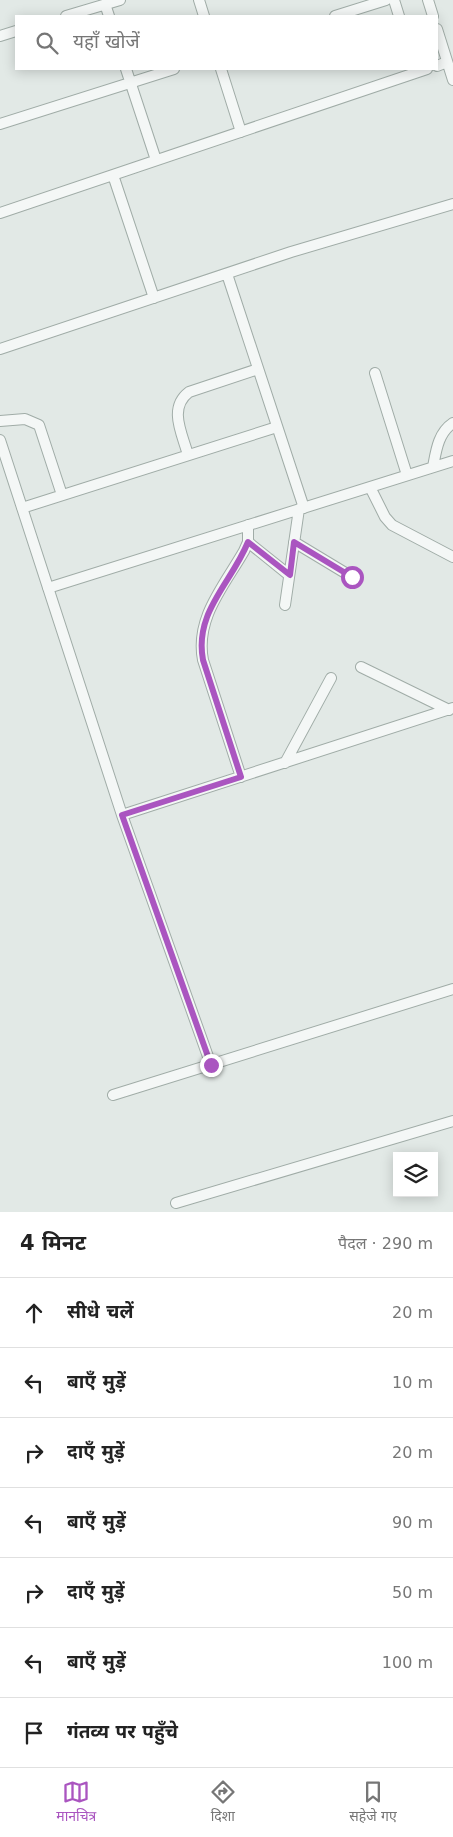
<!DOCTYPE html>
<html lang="hi">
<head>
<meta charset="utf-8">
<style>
  body { margin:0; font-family:"DejaVu Sans","Noto Sans Devanagari",sans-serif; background:#f6f6f6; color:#222 }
  .controls { position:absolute; right:15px; bottom:15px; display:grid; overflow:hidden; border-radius:0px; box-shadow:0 2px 12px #0003 }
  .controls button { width:45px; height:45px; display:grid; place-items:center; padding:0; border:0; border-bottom:1px solid #e0e0e0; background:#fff; color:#222; font:25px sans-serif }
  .stop { position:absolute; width:15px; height:15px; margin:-11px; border:4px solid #aa55c0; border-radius:50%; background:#fff }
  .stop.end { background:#aa55c0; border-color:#fff; box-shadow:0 1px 5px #0008 }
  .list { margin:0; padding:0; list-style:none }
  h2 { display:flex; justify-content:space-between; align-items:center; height:65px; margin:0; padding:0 20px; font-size:21px }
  h2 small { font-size:16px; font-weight:400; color:#767676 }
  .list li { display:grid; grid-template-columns:32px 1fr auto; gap:15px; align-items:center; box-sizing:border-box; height:70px; padding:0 20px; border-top:1px solid #e0e0e0 }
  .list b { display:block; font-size:19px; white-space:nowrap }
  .list em { font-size:16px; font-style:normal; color:#767676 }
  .icon { flex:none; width:28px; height:28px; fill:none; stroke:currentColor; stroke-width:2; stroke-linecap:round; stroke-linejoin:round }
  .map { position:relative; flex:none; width:453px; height:1212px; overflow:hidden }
  .search { position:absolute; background:#fff; box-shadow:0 2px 12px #0003; left:15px; right:15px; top:15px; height:55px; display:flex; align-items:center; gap:12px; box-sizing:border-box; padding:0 18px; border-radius:0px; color:#767676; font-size:19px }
  .sheet { height:555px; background:#fff }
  nav { display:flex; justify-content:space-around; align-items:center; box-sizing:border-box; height:70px; border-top:1px solid #e0e0e0; background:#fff; font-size:14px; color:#767676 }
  nav a { display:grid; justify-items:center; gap:2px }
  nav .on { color:#aa55c0 }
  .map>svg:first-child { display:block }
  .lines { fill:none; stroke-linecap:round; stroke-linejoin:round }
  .lane-casing { stroke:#a0aca7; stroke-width:12 }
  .lane { stroke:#f4f7f6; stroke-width:10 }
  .route { stroke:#aa55c0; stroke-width:6 }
</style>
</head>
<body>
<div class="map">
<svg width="453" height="1212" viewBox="0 0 453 1212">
  <rect width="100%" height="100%" fill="#e2e9e6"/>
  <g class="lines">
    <!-- lane casing -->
    <g class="lane-casing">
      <path id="lane" d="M 199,0 L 204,16
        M 394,0 L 399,16
        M 428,0 L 433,16
        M 105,4 L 109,16
        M 66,16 L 120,0
        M 335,16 L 386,0
        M 437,29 L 453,80
        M 0,36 L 16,31
        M 437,66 L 447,62
        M 126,69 L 156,160
        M 221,69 L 241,132
        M 0,124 L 174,69
        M 113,175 L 154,298
        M 0,213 L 427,69
        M 227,274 L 304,508
        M 0,349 L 291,252 L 453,204
        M 375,373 L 407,475
        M 0,421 L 25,419 L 39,425 L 62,495
        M 0,440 L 122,815 L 211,1065
        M 188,455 C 182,433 168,408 189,392 L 258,369
        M 433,467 C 436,451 438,433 453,423
        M 370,487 L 385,517 L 392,525 L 453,557
        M 22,508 L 277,427
        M 248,542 L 289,575
        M 294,542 L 352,577
        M 48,588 L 453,461
        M 285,605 L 299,509
        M 361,667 L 449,710
        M 285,763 L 331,678
        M 241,777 L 203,660 C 195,618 224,586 244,551 L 248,542 L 248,525
        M 122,815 L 453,708
        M 113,1095 L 453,989
        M 176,1203 L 453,1121"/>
    </g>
    <!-- lane -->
    <use href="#lane" class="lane"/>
  </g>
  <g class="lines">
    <!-- route -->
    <path class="route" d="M 211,1065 L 122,815 L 241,777 L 203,660 C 194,612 231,584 248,542 L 290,575 L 294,542 L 352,577"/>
  </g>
</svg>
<div class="controls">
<button><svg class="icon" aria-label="layers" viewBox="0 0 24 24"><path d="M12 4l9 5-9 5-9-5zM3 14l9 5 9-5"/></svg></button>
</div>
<div class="stop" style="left:352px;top:577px"></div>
<div class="stop end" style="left:211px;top:1065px"></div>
<div class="search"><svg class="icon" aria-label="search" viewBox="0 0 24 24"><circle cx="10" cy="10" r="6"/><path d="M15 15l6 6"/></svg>यहाँ खोजें</div>
</div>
<section class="sheet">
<h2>4 मिनट<small>पैदल · 290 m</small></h2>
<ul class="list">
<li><svg class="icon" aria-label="ahead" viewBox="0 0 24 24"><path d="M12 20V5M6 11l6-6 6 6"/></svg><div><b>सीधे चलें</b></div><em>20 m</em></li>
<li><svg class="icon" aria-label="left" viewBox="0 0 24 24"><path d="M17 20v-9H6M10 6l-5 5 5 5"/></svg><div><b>बाएँ मुड़ें</b></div><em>10 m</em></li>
<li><svg class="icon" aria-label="right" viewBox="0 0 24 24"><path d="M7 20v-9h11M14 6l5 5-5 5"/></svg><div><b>दाएँ मुड़ें</b></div><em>20 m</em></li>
<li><svg class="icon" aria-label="left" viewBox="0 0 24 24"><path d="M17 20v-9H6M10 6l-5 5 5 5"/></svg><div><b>बाएँ मुड़ें</b></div><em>90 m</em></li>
<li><svg class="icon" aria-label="right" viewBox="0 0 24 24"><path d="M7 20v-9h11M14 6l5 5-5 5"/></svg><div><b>दाएँ मुड़ें</b></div><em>50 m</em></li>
<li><svg class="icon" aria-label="left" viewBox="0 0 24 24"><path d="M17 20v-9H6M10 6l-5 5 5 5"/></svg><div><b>बाएँ मुड़ें</b></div><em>100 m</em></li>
<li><svg class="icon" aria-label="arrive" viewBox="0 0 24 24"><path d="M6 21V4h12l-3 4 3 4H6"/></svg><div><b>गंतव्य पर पहुँचे</b></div></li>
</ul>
</section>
<nav>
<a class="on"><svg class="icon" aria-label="map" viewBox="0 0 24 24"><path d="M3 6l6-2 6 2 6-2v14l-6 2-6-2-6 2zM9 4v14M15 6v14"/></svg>मानचित्र</a>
<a><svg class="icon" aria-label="directions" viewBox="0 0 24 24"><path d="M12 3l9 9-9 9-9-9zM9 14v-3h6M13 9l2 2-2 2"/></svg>दिशा</a>
<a><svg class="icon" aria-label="saved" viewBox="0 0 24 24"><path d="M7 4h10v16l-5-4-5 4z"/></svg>सहेजे गए</a>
</nav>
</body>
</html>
